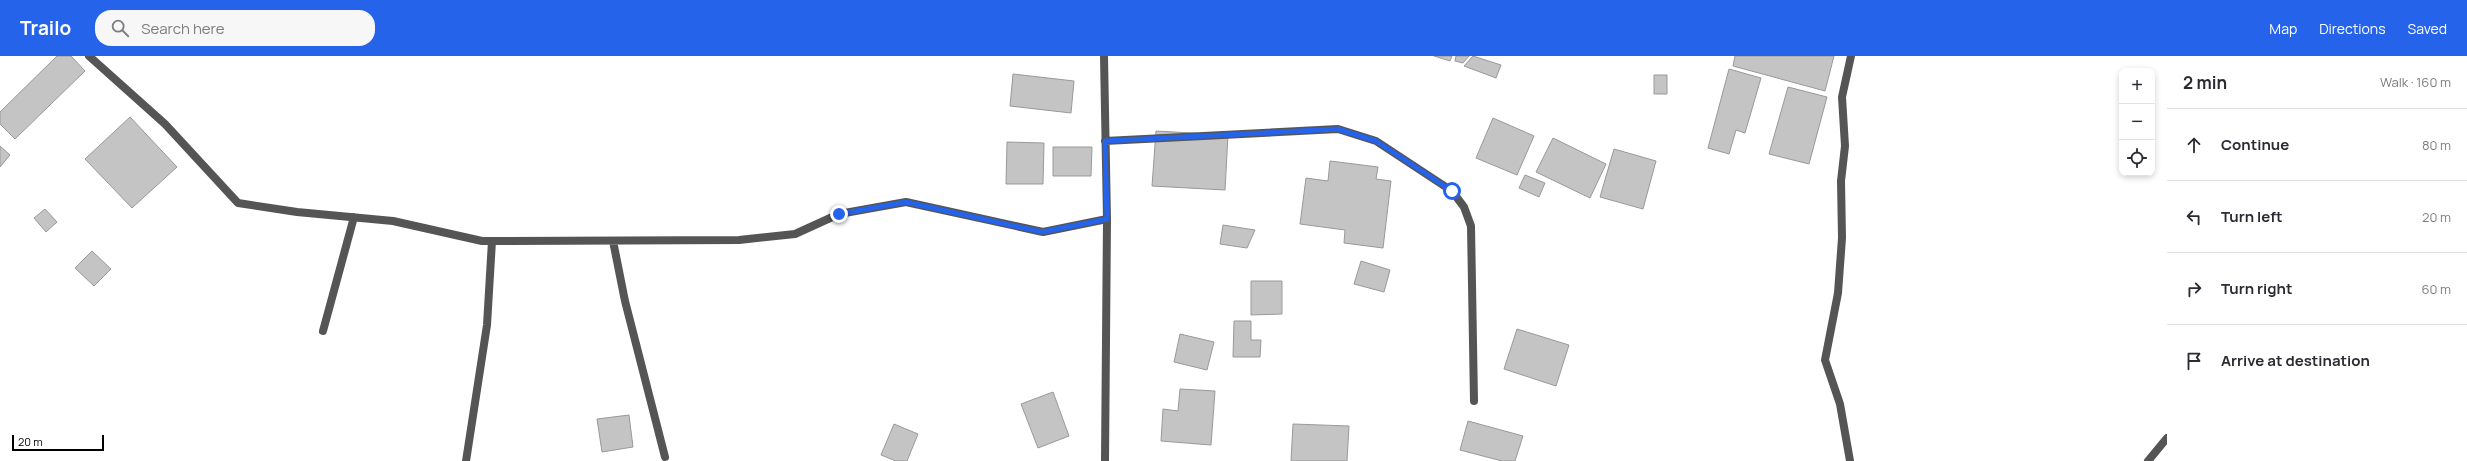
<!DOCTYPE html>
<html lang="en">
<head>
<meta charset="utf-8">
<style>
  body { margin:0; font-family:Manrope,sans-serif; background:#f7f7f7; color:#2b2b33 }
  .controls { position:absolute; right:12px; top:12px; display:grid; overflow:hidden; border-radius:8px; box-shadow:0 2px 6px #0003 }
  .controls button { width:36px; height:36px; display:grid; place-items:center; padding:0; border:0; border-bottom:1px solid #e1e1e2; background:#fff; color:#2b2b33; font:20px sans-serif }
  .scale { position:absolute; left:12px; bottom:10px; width:92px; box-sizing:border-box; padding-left:4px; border:2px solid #000; border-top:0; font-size:11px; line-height:14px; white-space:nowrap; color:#000; -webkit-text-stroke:3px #fff; paint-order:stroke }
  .stop { position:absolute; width:12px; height:12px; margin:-9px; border:3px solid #2563eb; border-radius:50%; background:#fff }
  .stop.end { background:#2563eb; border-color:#fff; box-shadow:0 1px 4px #0008 }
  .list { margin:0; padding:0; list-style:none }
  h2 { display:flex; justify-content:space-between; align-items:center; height:52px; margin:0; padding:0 16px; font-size:17px }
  h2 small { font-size:13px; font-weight:400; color:#7c7c81 }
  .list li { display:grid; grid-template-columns:26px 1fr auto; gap:12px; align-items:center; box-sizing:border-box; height:72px; padding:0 16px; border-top:1px solid #e1e1e2 }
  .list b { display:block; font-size:15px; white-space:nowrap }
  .list em { font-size:13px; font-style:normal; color:#7c7c81 }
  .icon { flex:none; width:22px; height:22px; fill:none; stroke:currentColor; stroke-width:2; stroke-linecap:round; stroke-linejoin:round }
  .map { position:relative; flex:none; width:2167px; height:405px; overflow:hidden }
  header { display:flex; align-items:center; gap:24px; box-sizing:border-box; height:56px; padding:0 20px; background:#2563eb; color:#fff }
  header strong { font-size:19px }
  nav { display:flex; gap:22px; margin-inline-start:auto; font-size:14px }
  .search { width:280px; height:36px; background:#f7f7f7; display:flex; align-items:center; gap:10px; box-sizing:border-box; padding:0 14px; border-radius:16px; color:#7c7c81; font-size:15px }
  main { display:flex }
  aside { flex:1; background:#fff }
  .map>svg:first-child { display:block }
  .building { fill:#c4c4c4; stroke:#999 }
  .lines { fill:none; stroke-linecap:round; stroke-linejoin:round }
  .street { stroke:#555; stroke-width:8 }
  .route { stroke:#2563eb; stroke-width:5 }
</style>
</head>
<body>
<header>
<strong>Trailo</strong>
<div class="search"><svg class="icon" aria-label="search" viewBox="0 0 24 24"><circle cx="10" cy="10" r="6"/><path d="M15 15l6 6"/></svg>Search here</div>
<nav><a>Map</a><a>Directions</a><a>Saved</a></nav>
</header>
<main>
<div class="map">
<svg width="2167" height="405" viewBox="0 0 2167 405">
  <rect width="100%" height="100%" fill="#fff"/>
  <!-- building -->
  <path class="building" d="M 57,0 L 71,0 L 85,15 L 15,83 L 0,68 L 0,56 Z
    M 1434,0 L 1452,0 L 1450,5 Z
    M 1456,0 L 1469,0 L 1463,7 L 1455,5 Z
    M 1473,0 L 1501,9 L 1496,22 L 1464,10 Z
    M 1735,0 L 1834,0 L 1825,35 L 1733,10 Z
    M 1729,13 L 1761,22 L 1745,77 L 1736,74 L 1729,98 L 1708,92 Z
    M 1013,18 L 1074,25 L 1071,57 L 1010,50 Z
    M 1654,19 L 1667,19 L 1667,38 L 1654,38 Z
    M 1788,31 L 1827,41 L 1809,108 L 1769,98 Z
    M 130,61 L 177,111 L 132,152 L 85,103 Z
    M 1493,62 L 1534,80 L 1517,119 L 1476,102 Z
    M 1156,75 L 1228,79 L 1225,134 L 1152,130 Z
    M 1553,82 L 1606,108 L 1590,142 L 1536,116 Z
    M 1007,86 L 1044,87 L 1043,128 L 1006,128 Z
    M 0,90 L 10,99 L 0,111 Z
    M 1053,91 L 1092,91 L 1091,120 L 1053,120 Z
    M 1614,93 L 1656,105 L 1643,153 L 1600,141 Z
    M 1330,105 L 1378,111 L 1376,123 L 1391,125 L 1383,192 L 1344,187 L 1345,174 L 1300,168 L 1306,122 L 1328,125 Z
    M 1525,119 L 1545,127 L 1539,141 L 1519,132 Z
    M 45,153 L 57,166 L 46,176 L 34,162 Z
    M 1223,169 L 1255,174 L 1247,192 L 1220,188 Z
    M 92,195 L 111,213 L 94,230 L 75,212 Z
    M 1361,205 L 1390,214 L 1384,236 L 1354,228 Z
    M 1251,225 L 1282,225 L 1282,258 L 1251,259 Z
    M 1234,265 L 1251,265 L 1251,284 L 1261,284 L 1260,301 L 1233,301 Z
    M 1517,273 L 1569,289 L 1556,330 L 1504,313 Z
    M 1180,278 L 1214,286 L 1207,314 L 1174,306 Z
    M 1180,333 L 1215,335 L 1211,389 L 1161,385 L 1163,353 L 1178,355 Z
    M 1053,336 L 1069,380 L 1038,392 L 1021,348 Z
    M 629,359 L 633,391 L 602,396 L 597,363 Z
    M 1468,365 L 1523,380 L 1515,405 L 1502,405 L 1460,394 Z
    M 894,368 L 918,378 L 907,405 L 896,405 L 881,399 Z
    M 1293,368 L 1349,370 L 1347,405 L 1291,405 Z"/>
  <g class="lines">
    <!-- street -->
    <path class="street" d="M 89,0 L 165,68 L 238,147 L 297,156 L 393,165 L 482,185 L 739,184 L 795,178 L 839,158 L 906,146 L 1043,176 L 1107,163
      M 1104,0 L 1107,163 L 1105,405
      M 1105,85 L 1338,73 L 1376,85 L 1452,135 L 1464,151 L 1471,170 L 1474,345
      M 613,185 L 625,245 L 665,401
      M 323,275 L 354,161
      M 466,405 L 487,269 L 492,185
      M 1850,405 L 1840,348 L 1825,304 L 1838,237 L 1842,182 L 1841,125 L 1845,90 L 1842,41 L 1851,0
      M 2148,405 L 2167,382"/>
  </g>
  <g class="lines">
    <!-- route -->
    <path class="route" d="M 839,158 L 906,146 L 1042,176 L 1107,163 L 1105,85 L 1338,73 L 1376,85 L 1452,135"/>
  </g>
</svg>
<div class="controls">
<button>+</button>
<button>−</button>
<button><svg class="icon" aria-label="locate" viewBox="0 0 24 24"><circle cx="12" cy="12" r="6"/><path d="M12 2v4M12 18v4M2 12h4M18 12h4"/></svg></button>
</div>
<div class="scale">20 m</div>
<div class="stop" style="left:1452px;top:135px"></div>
<div class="stop end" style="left:839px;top:158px"></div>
</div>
<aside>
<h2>2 min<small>Walk · 160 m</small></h2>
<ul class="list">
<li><svg class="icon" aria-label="ahead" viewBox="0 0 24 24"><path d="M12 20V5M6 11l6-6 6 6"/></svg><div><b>Continue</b></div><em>80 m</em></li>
<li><svg class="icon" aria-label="left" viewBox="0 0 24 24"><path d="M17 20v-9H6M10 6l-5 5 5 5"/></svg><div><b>Turn left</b></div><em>20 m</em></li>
<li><svg class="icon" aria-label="right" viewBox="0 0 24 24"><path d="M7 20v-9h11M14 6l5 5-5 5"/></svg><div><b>Turn right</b></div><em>60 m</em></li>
<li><svg class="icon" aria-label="arrive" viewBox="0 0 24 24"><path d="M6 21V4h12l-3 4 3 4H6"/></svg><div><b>Arrive at destination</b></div></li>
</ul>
</aside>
</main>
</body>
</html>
